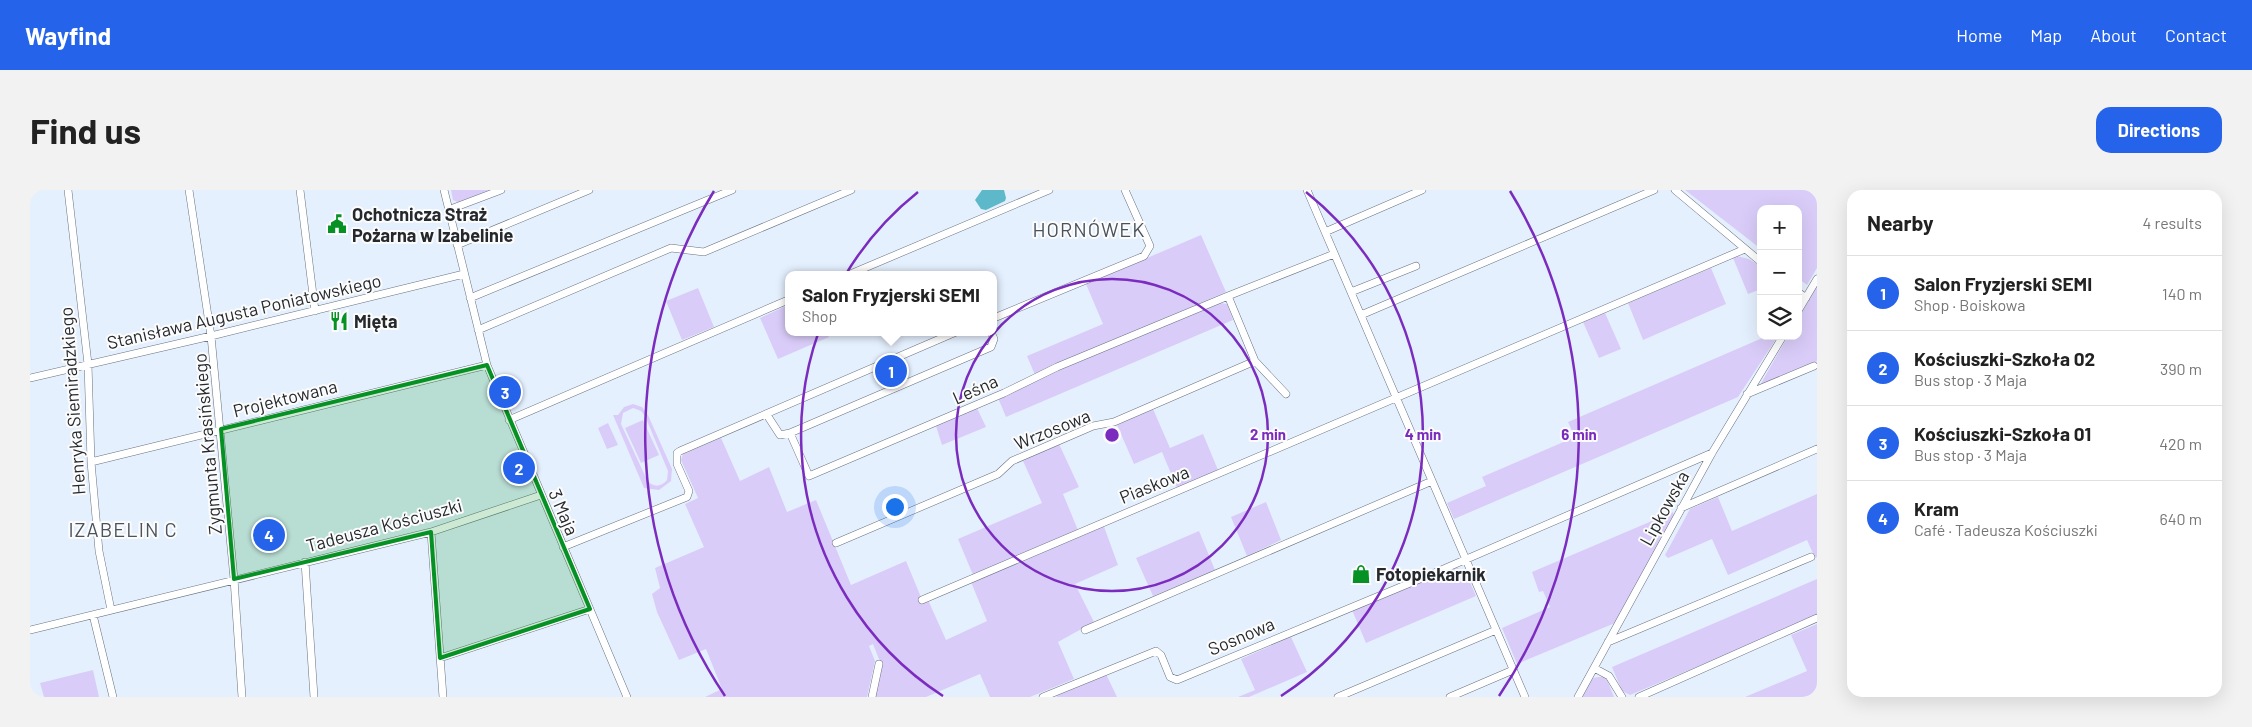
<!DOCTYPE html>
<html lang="en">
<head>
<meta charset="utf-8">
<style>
  body { margin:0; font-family:Barlow,sans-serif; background:#f2f2f2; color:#222 }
  .controls { position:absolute; right:15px; top:15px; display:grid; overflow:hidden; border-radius:10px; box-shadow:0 5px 20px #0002 }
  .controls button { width:45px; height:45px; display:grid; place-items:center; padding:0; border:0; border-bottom:1px solid #e0e0e0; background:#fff; color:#222; font:25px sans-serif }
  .you { position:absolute; left:864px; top:316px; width:18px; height:18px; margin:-12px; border:4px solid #fff; border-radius:50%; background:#1a73e8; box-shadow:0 0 0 8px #1a73e833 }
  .badge { display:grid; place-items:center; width:32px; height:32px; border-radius:50%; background:#2563eb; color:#fff; font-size:16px; font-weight:700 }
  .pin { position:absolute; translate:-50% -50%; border:2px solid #fff; box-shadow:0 1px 5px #0006 }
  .popup { position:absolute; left:755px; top:81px; width:212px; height:65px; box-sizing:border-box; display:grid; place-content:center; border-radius:10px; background:#fff; filter:drop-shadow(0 1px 4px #0005); font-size:16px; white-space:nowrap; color:#767676 }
  .popup b { font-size:19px; color:#222 }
  .popup::after { content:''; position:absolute; left:50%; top:100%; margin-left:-10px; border:10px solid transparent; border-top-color:#fff }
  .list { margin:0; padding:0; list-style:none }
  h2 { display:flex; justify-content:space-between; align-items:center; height:65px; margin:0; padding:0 20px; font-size:21px }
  h2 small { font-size:16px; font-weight:400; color:#767676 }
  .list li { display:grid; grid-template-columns:32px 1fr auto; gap:15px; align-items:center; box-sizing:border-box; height:75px; padding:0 20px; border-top:1px solid #e0e0e0 }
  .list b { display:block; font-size:19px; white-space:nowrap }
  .list p { margin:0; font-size:16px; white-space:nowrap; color:#767676 }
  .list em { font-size:16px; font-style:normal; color:#767676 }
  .icon { flex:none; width:28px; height:28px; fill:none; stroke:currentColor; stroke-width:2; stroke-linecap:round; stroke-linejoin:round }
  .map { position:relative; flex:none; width:1787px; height:507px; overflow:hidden; border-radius:15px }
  header { display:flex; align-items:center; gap:30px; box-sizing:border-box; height:70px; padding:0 25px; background:#2563eb; color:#fff }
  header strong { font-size:24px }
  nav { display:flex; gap:28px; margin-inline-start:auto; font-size:18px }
  .intro { display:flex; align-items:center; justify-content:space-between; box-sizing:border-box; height:120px; padding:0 30px }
  h1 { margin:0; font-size:35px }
  .button { padding:12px 22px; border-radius:15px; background:#2563eb; color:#fff; font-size:18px; font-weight:700 }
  main { display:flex; gap:30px; padding:0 30px }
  aside { flex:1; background:#fff; border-radius:15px; box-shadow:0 5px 20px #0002 }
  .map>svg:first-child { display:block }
  .green { fill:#daccf9; fill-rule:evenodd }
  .water { fill:#5db9ca }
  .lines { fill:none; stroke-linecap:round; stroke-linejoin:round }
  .minor-casing { stroke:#69727e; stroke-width:8 }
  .minor { stroke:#fff; stroke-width:7 }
  .marked { fill:#069124; fill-opacity:0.2; stroke:#069124; stroke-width:4; stroke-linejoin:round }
  .ring { fill:none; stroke:#7b2cbf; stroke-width:2.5 }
  .labels { text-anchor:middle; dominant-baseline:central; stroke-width:4; stroke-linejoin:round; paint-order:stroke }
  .poi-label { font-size:18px; font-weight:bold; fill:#25292e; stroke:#fcfcfc; text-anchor:start }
  .street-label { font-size:18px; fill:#25292e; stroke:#fcfcfc }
  .quarter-label { font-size:20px; letter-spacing:1px; fill:#49525d; stroke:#fcfcfc }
  .centre { fill:#7b2cbf; stroke:#fcfcfc; stroke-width:2.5 }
  .ring-label { font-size:15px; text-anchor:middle; font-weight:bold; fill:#7b2cbf; stroke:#fcfcfc; stroke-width:4; stroke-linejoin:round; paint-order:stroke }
</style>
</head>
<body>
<header>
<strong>Wayfind</strong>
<nav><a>Home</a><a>Map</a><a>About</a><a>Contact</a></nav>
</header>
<div class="intro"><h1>Find us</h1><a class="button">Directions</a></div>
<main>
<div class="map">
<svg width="1787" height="507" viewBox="0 0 1787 507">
  <rect width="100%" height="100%" fill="#e5f0fe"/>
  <!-- green -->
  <path class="green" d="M 421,0 L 461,0 L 430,13 L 423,10 Z
    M 1655,0 L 1787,0 L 1787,78 L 1777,95 L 1768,88 L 1768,19 L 1731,19 L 1731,59 Z
    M 1171,45 L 1196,102 L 1005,185 L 997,166 L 1073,134 L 1056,94 Z
    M 1707,66 L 1719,69 L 1731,77 L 1731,99 L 1718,104 L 1703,68 Z
    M 1681,78 L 1696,114 L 1613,150 L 1598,113 Z
    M 1787,96 L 1787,171 L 1730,195 L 1758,146 L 1768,146 L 1768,129 Z
    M 668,98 L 684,137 L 652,150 L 636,111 Z
    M 1190,113 L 1197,114 L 1203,130 L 976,227 L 968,208 L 1029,180 Z
    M 758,115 L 758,142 L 797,142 L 799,147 L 748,169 L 730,128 Z
    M 1575,123 L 1591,159 L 1569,168 L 1553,132 Z
    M 1737,146 L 1748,146 L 1708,207 L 1424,329 L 1417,313 L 1456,296 L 1452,287 L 1545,247 L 1538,232 Z
    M 603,214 L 612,217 L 618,225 L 642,279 L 641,291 L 629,300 L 614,298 L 583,225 L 588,225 L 594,217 ZM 603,218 L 611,221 L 615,226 L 638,281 L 637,290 C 631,297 623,298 617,290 L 591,234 L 593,223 Z
    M 947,218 L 956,237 L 912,255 L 906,236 Z
    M 1123,219 L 1140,258 L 1173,244 L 1188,280 L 1147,298 L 1132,262 L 1104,274 L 1087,235 Z
    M 613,230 L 629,265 L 611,273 L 595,238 Z
    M 578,233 L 588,255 L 577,259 L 568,238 Z
    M 691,248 L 710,291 L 739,277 L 757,322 L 786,310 L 821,395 L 876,371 L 893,412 L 898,410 L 916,450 L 957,431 L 941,392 L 943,385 L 928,349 L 1012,313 L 993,271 L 1029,254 L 1049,297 L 1033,304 L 1050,345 L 1073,334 L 1088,375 L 1045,394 L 1064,432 L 1028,452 L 1044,489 L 1000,507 L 960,507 L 950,484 L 896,507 L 845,507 L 852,477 L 843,454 L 839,456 L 845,471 L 837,507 L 675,507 L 692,499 L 676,459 L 649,470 L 627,422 L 622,404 L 630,398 L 625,378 L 674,357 L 655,314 L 668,308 L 651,270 L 653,264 Z
    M 1787,304 L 1787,367 L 1785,368 L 1777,350 L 1698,385 L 1682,349 L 1638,368 L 1635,365 L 1660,319 L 1688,307 L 1702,341 Z
    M 1236,312 L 1251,350 L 1217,366 L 1201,327 Z
    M 1643,322 L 1644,326 L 1585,433 L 1487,474 L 1472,438 L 1520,417 L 1513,401 L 1509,402 L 1502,382 Z
    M 1169,341 L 1185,380 L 1123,406 L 1106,368 Z
    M 1426,377 L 1436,383 L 1446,406 L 1336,453 L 1322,420 Z
    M 1787,389 L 1787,426 L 1600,505 L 1592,501 L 1582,477 Z
    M 1787,434 L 1787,507 L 1715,507 L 1777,481 L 1761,445 Z
    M 1261,447 L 1277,482 L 1219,507 L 1208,507 L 1225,500 L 1211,469 Z
    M 63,480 L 69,507 L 14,507 L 10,493 Z
    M 1076,484 L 1087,507 L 1027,507 L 1026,505 Z
    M 1568,487 L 1576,487 L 1584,507 L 1551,507 L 1563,488 Z"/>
  <!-- water -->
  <path class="water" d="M 952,0 L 974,0 L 976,8 L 975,11 L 956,20 L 951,19 L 945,10 Z"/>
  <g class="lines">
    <!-- minor casing -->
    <g class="minor-casing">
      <path id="minor" d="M 38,0 L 58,174 L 61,272 L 69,361 L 81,420
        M 159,0 L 181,146 L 204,389 L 212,507
        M 270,0 L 285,121
        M 414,0 L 457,175 L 597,507
        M 1277,0 L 1495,507
        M 1645,0 L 1731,72
        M 418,20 L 471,0
        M 1295,42 L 1392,0
        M 427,55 L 559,0
        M 818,85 L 1019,0
        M 1321,102 L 1386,76
        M 1768,102 L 1776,108
        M 440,108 L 702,0
        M 1768,121 L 1787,89
        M 1331,125 L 1624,0
        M 964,128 L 1114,66 L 1120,56 L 1095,0
        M 448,140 L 641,58 L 674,62 L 821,0
        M 0,188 L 181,146 L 434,84
        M 1256,204 L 1225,171 L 1198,106 L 1304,64
        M 1717,204 L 1784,176
        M 737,225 L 750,245 L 760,243 L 779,286 L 974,203 L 1027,177 L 1198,106
        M 479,230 L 758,110
        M 760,243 L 961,157 L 964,149 L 961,142
        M 61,272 L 457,175
        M 1651,318 L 1787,259
        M 401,342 L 413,507
        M 806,353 L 968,284 L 982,271 L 1063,236 L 1084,232 L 1225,171
        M 533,357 L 657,307 L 659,301 L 647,274 L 647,263 L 650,261 L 926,142
        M 275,372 L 284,507
        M 892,410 L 1715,59
        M 63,425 L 83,507
        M 0,440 L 401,342 L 511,305
        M 1055,440 L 1402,291
        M 1578,452 L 1781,367
        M 410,468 L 560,419
        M 1564,478 L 1579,486 L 1592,507
        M 842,507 L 849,474
        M 1013,507 L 1126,461 L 1131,465 L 1140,487 L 1147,490 L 1409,381 L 1682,263
        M 1308,507 L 1466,440
        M 1420,507 L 1483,480
        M 1548,507 L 1682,263 L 1753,146
        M 1609,507 L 1787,428"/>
    </g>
    <!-- minor -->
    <use href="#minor" class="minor"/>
  </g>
  <!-- marked area -->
  <path class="marked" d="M 457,175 L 560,419 L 410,468 L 401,342 L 204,389 L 191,239 Z"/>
  <!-- distance rings -->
  <g class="ring">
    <circle cx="1082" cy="245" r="156"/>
    <path d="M913 506A311 311 0 0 1 888 2M1276 2A311 311 0 0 1 1251 506"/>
    <path d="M695 506A467 467 0 0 1 684 1M1480 1A467 467 0 0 1 1469 506"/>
  </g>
  <!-- icons -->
  <defs>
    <g id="civic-bare" transform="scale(1.5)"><path d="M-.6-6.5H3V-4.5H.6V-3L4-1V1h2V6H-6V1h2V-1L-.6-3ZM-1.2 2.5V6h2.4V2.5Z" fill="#069124" stroke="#fcfcfc" stroke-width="2.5" paint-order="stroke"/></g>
    <g id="restaurant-bare" transform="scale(1.5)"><path d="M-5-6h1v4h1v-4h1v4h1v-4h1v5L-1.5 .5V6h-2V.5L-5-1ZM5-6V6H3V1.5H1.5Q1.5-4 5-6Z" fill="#069124" stroke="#fcfcfc" stroke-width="2.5" paint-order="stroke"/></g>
    <g id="shop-bare" transform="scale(1.5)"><path d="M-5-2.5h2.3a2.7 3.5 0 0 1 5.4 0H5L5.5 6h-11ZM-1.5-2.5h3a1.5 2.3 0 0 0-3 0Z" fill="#069124" stroke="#fcfcfc" stroke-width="2.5" paint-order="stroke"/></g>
  </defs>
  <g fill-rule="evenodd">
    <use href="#civic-bare" x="307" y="34"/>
    <use href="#restaurant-bare" x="309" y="131"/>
    <use href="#shop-bare" x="1331" y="384"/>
  </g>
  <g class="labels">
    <!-- poi labels -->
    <g class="poi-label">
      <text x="322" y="24">Ochotnicza Straż<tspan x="322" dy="21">Pożarna w Izabelinie</tspan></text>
      <text x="324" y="131">Mięta</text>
      <text x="1346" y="384">Fotopiekarnik</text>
    </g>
    <!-- street labels -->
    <g class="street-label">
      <text transform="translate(214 121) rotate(-13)">Stanisława Augusta Poniatowskiego</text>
      <text transform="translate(945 199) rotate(-24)">Leśna</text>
      <text transform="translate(255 208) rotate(-14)">Projektowana</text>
      <text transform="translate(42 211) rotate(-94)">Henryka Siemiradzkiego</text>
      <text transform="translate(1022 239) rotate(-22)">Wrzosowa</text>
      <text transform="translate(177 254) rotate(-95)">Zygmunta Krasińskiego</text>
      <text transform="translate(1124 294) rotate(-22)">Piaskowa</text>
      <text transform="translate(1634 318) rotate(-61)">Lipkowska</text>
      <text transform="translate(534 322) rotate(67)">3 Maja</text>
      <text transform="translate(354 335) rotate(-15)">Tadeusza Kościuszki</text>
      <text transform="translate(1211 446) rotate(-23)">Sosnowa</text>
    </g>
    <!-- quarter labels -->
    <g class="quarter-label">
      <text x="1059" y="39">HORNÓWEK</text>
      <text x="93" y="339">IZABELIN C</text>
    </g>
  </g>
  <circle cx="1082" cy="245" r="8" class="centre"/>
  <g class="ring-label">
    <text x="1238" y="250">2 min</text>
    <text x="1393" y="250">4 min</text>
    <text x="1549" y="250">6 min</text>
  </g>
</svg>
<div class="controls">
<button>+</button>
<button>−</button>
<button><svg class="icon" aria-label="layers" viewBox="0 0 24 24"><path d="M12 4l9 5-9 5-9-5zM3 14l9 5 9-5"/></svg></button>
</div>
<div class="you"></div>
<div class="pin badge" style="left:861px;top:181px">1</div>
<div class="popup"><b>Salon Fryzjerski SEMI</b>Shop</div>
<div class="pin badge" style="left:489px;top:278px">2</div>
<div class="pin badge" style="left:475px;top:202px">3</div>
<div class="pin badge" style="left:239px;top:345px">4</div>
</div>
<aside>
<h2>Nearby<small>4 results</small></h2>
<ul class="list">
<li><span class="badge">1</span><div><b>Salon Fryzjerski SEMI</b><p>Shop · Boiskowa</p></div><em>140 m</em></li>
<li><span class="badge">2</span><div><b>Kościuszki-Szkoła 02</b><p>Bus stop · 3 Maja</p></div><em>390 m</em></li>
<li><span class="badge">3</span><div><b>Kościuszki-Szkoła 01</b><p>Bus stop · 3 Maja</p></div><em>420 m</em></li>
<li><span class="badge">4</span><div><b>Kram</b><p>Café · Tadeusza Kościuszki</p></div><em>640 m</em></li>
</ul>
</aside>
</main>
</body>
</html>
